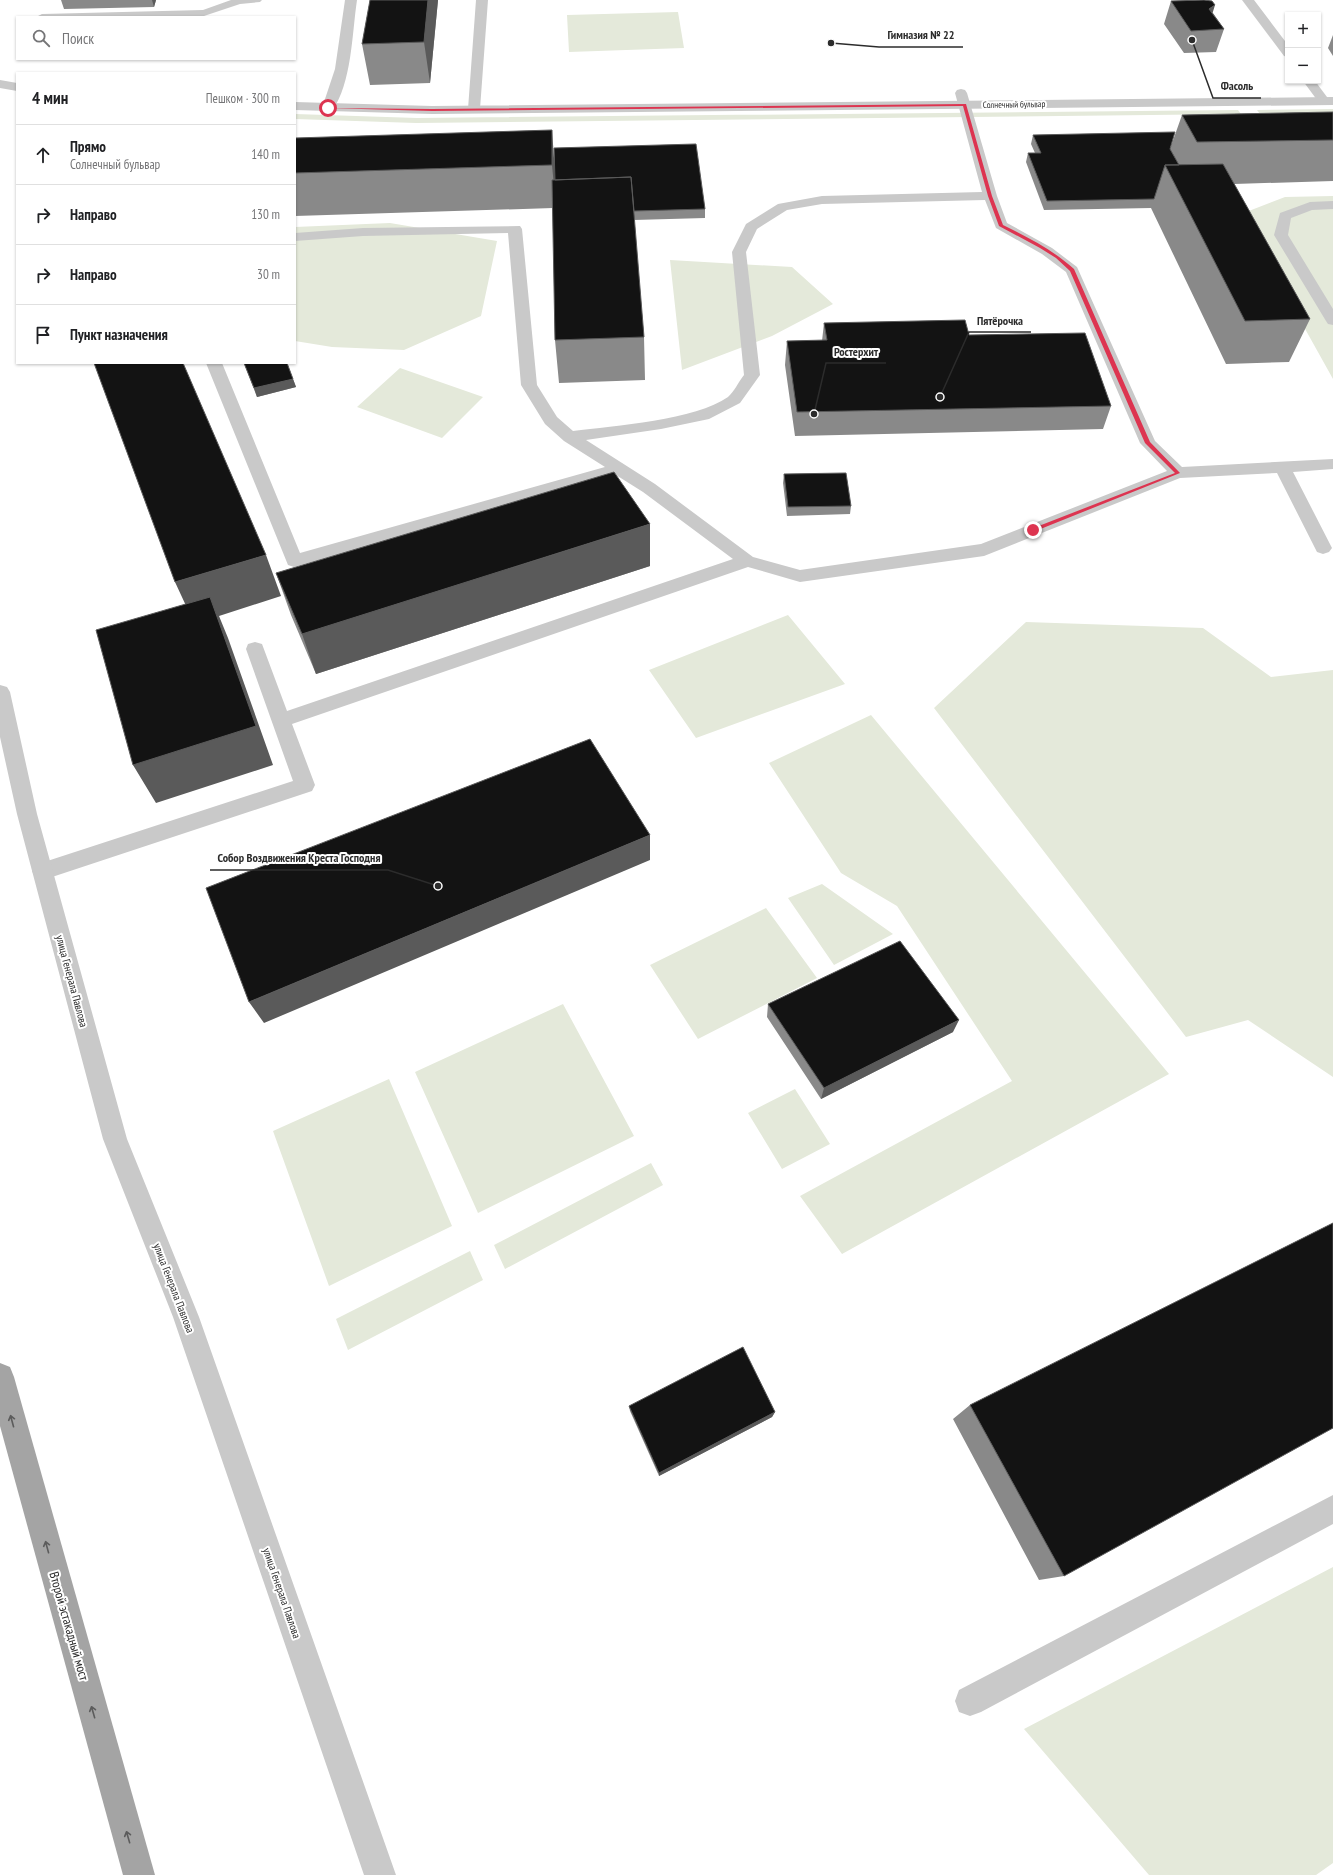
<!DOCTYPE html>
<html lang="ru">
<head>
<meta charset="utf-8">
<style>
  body { margin:0; font-family:"PT Sans Narrow",sans-serif; background:#f2f2f2; color:#202124 }
  .controls { position:absolute; right:12px; top:12px; display:grid; overflow:hidden; border-radius:0px; box-shadow:0 1px 3px #0004 }
  .controls button { width:36px; height:36px; display:grid; place-items:center; padding:0; border:0; border-bottom:1px solid #e0e0e0; background:#fff; color:#202124; font:20px sans-serif }
  .stop { position:absolute; width:12px; height:12px; margin:-9px; border:3px solid #dd3450; border-radius:50%; background:#fff }
  .stop.end { background:#dd3450; border-color:#fff; box-shadow:0 1px 4px #0008 }
  .list { margin:0; padding:0; list-style:none }
  h2 { display:flex; justify-content:space-between; align-items:center; height:52px; margin:0; padding:0 16px; font-size:17px }
  h2 small { font-size:13px; font-weight:400; color:#757577 }
  .list li { display:grid; grid-template-columns:26px 1fr auto; gap:12px; align-items:center; box-sizing:border-box; height:60px; padding:0 16px; border-top:1px solid #e0e0e0 }
  .list b { display:block; font-size:15px; white-space:nowrap }
  .list p { margin:0; font-size:13px; white-space:nowrap; color:#757577 }
  .list em { font-size:13px; font-style:normal; color:#757577 }
  .icon { flex:none; width:22px; height:22px; fill:none; stroke:currentColor; stroke-width:2; stroke-linecap:round; stroke-linejoin:round }
  .map { position:relative; flex:none; width:1333px; height:1875px; overflow:hidden }
  .search { position:absolute; background:#fff; box-shadow:0 1px 3px #0004; left:16px; top:16px; width:280px; height:44px; display:flex; align-items:center; gap:10px; box-sizing:border-box; padding:0 14px; border-radius:0px; color:#757577; font-size:15px }
  .panel { position:absolute; background:#fff; box-shadow:0 1px 3px #0004; left:16px; top:72px; width:280px; height:292px; border-radius:0px }
  .map>svg:first-child { display:block }
  .green { fill:#e4e9da }
  .lines { fill:none; stroke-linecap:round; stroke-linejoin:round }
  .service { fill:#c9c9c9; fill-rule:evenodd }
  .minor { fill:#c9c9c9; fill-rule:evenodd }
  .tertiary { fill:#c9c9c9; fill-rule:evenodd }
  .primary { fill:#a4a4a4; fill-rule:evenodd }
  .wall { fill:#898989 }
  .shaded-wall { fill:#5a5a5a }
  .building { fill:#131313; stroke:#5a5a5a }
  .oneway { stroke:#5c5c5c }
  .route { fill:#dd3450 }
  .labels { text-anchor:middle; dominant-baseline:central; stroke-width:4; stroke-linejoin:round; paint-order:stroke }
  .far-street-label { font-size:9px; fill:#2c2c2c; stroke:#fff }
  .street-label { font-size:11px; fill:#2c2c2c; stroke:#fff }
  .near-street-label { font-size:13px; fill:#2c2c2c; stroke:#fff }
  .leader { fill:none; stroke:#2c2c2c; stroke-width:1.5 }
  .callout-dot { fill:#2c2c2c; stroke:#fff; stroke-width:1.5 }
  .callout-label { font-size:12px; text-anchor:middle; font-weight:bold; fill:#2c2c2c; stroke:#fff; stroke-width:4; stroke-linejoin:round; paint-order:stroke }
</style>
</head>
<body>
<div class="map">
<svg width="1333" height="1875" viewBox="0 0 1333 1875">
  <rect width="100%" height="100%" fill="#fff"/>
  <!-- green -->
  <path class="green" d="M 678,12 L 684,48 L 569,52 L 567,15 Z
    M 1333,109 L 1333,113 L 1260,114 L 1257,110 Z
    M 1238,110 L 1241,114 L 416,123 L 295,119 L 295,114 L 417,118 Z
    M 1333,196 L 1333,379 L 1241,214 L 1285,197 Z
    M 390,223 L 497,241 L 481,316 L 404,350 L 332,347 L 295,341 L 295,227 Z
    M 670,260 L 792,267 L 833,304 L 772,336 L 682,370 Z
    M 400,368 L 483,397 L 442,438 L 357,407 Z
    M 788,615 L 845,684 L 696,738 L 649,670 Z
    M 1026,622 L 1203,628 L 1271,677 L 1333,670 L 1333,1077 L 1248,1020 L 1186,1037 L 934,708 Z
    M 871,715 L 1169,1074 L 842,1254 L 800,1196 L 1012,1081 L 897,906 L 841,873 L 769,763 Z
    M 822,884 L 893,934 L 834,965 L 788,898 Z
    M 766,908 L 817,978 L 698,1039 L 650,965 Z
    M 563,1004 L 634,1136 L 478,1213 L 415,1072 Z
    M 389,1079 L 452,1226 L 329,1286 L 273,1131 Z
    M 795,1089 L 830,1144 L 782,1169 L 748,1113 Z
    M 651,1163 L 663,1185 L 505,1269 L 494,1245 Z
    M 470,1251 L 483,1280 L 348,1350 L 336,1319 Z
    M 1333,1567 L 1333,1863 L 1316,1875 L 1149,1875 L 1024,1729 Z"/>
  <g class="lines">
    <!-- service -->
    <path class="service" d="M 231,0 L 262,0 L 260,2 L 240,4 L 204,16 L 36,17 L 42,14 L 203,10 Z
      M 345,0 L 357,0 C 352,33 352,83 332,111 L 324,111 L 322,108 L 335,69 Z
      M 476,0 L 488,0 L 480,109 L 478,112 L 470,112 L 468,109 Z
      M 961,89 L 965,90 L 967,93 L 997,196 L 1007,223 L 1052,248 L 1077,267 L 1155,441 L 1182,467 L 1333,459 L 1333,469 L 1293,472 L 1332,548 L 1329,552 L 1323,554 L 1317,552 L 1277,473 L 1180,478 L 984,556 L 800,582 L 748,567 L 292,724 L 315,785 L 312,791 L 43,880 L 35,877 L 32,871 L 35,865 L 293,781 L 246,649 L 248,644 L 255,642 L 262,644 L 287,711 L 733,559 L 643,492 L 616,475 L 294,567 L 288,565 L 206,363 L 222,363 L 300,553 L 605,467 L 564,441 L 545,424 L 521,385 L 508,233 L 363,236 L 295,241 L 295,233 L 363,228 L 520,226 L 522,229 L 537,385 L 557,417 L 573,431 C 614,426 696,420 728,397 C 734,392 739,381 744,375 L 732,252 L 746,224 L 778,204 L 822,196 L 982,192 L 955,93 L 957,90 ZM 985,200 L 996,228 L 1042,254 L 1066,272 L 1140,443 L 1167,471 L 981,544 L 800,570 L 753,557 L 655,484 L 586,440 L 661,429 L 709,419 L 740,403 L 760,375 L 746,252 L 757,229 L 787,210 L 822,204 Z
      M 1333,201 L 1333,209 L 1312,210 L 1291,218 L 1288,235 L 1333,309 L 1333,325 L 1328,324 L 1326,321 L 1274,235 L 1280,213 L 1310,202 Z
      M 1333,1495 L 1333,1524 L 981,1712 L 970,1716 L 959,1712 L 955,1701 L 959,1690 Z"/>
    <!-- minor -->
    <path class="minor" d="M 1242,0 L 1254,0 L 1288,45 L 1288,57 L 1284,56 Z
      M 1303,81 L 1315,81 L 1330,101 L 1328,104 L 1320,104 Z
      M 0,685 L 7,687 L 10,692 L 37,814 L 127,1139 L 199,1317 L 396,1875 L 364,1875 L 173,1317 L 103,1139 L 17,814 L 0,737 Z"/>
    <!-- tertiary -->
    <path class="tertiary" d="M 0,80 L 17,83 L 17,91 L 0,88 Z
      M 1333,97 L 1333,105 L 432,114 L 295,110 L 295,102 L 432,106 Z"/>
    <!-- primary -->
    <path class="primary" d="M 0,1363 L 10,1367 L 14,1377 L 155,1875 L 123,1875 L 0,1426 Z"/>
  </g>
  <!-- wall -->
  <path class="wall" d="M 61,0 L 156,0 L 154,7 L 64,9 Z
    M 370,0 L 438,0 L 430,83 L 370,85 L 362,44 Z
    M 1171,1 L 1213,13 L 1224,29 L 1216,52 L 1184,53 L 1164,24 Z
    M 1333,35 L 1333,56 L 1328,48 Z
    M 1333,112 L 1333,181 L 1234,184 L 1310,319 L 1289,362 L 1226,364 L 1151,208 L 1044,210 L 1026,162 L 1028,153 L 1035,153 L 1031,144 L 1033,135 L 1170,149 L 1182,115 Z
    M 295,138 L 554,162 L 705,209 L 705,218 L 634,220 L 644,337 L 645,380 L 559,383 L 555,340 L 553,208 L 295,216 Z
    M 824,323 L 969,335 L 1111,406 L 1103,429 L 795,436 L 785,365 L 787,341 L 822,341 Z
    M 244,363 L 287,363 L 296,387 L 257,397 Z
    M 784,474 L 851,506 L 850,514 L 787,516 L 783,483 Z
    M 650,566 L 316,674 L 291,615 L 276,573 Z
    M 768,1004 L 953,1032 L 821,1099 L 767,1017 Z
    M 970,1405 L 1064,1576 L 1039,1580 L 953,1419 Z
    M 629,1406 L 775,1412 L 772,1417 L 659,1476 L 630,1411 Z"/>
  <!-- shaded-wall -->
  <path class="shaded-wall" d="M 152,0 L 156,0 L 154,7 Z
    M 428,0 L 438,0 L 430,83 L 424,42 Z
    M 1215,5 L 1208,28 L 1209,9 Z
    M 552,130 L 555,172 L 556,208 L 552,165 Z
    M 293,379 L 296,387 L 257,397 L 254,388 Z
    M 650,524 L 650,566 L 316,674 L 302,634 Z
    M 266,555 L 281,596 L 219,616 L 228,638 L 273,765 L 156,803 L 133,765 L 194,623 L 175,582 Z
    M 650,835 L 650,860 L 264,1023 L 249,1002 Z
    M 959,1020 L 953,1032 L 821,1099 L 824,1088 Z
    M 775,1412 L 772,1417 L 659,1476 L 659,1473 Z"/>
  <!-- building -->
  <path class="building" d="M 370,0 L 428,0 L 424,42 L 362,44 Z
    M 1204,0 L 1212,1 L 1215,5 L 1209,9 L 1224,29 L 1191,31 L 1171,1 Z
    M 1333,112 L 1333,140 L 1197,142 L 1182,115 Z
    M 552,130 L 552,165 L 295,173 L 295,138 Z
    M 1175,132 L 1170,149 L 1179,165 L 1165,165 L 1154,199 L 1047,201 L 1028,153 L 1041,153 L 1033,135 Z
    M 696,144 L 705,209 L 634,211 L 631,177 L 555,180 L 554,148 Z
    M 1223,164 L 1310,319 L 1245,321 L 1165,165 Z
    M 631,177 L 644,337 L 555,340 L 552,180 Z
    M 965,320 L 969,335 L 1085,333 L 1111,406 L 797,412 L 787,341 L 827,340 L 824,323 Z
    M 94,363 L 183,363 L 266,555 L 175,582 Z
    M 244,363 L 287,363 L 293,379 L 254,388 Z
    M 614,472 L 650,524 L 302,634 L 276,573 Z
    M 846,473 L 851,506 L 788,507 L 784,474 Z
    M 210,597 L 256,726 L 133,765 L 96,630 Z
    M 590,739 L 650,835 L 249,1002 L 206,888 Z
    M 900,941 L 959,1020 L 824,1088 L 768,1004 Z
    M 1333,1223 L 1333,1428 L 1064,1576 L 970,1405 Z
    M 743,1347 L 775,1412 L 659,1473 L 629,1406 Z"/>
  <!-- one-way arrows -->
  <defs><path id="oneway-shaft" d="M-6 0H5M1.5-3L5.5 0L1.5 3" fill="none" stroke-width="1.6" stroke-linecap="round" stroke-linejoin="round"/></defs>
  <g class="oneway">
    <use href="#oneway-shaft" transform="translate(12 1421) rotate(-105)"/>
    <use href="#oneway-shaft" transform="translate(47 1547) rotate(-105)"/>
    <use href="#oneway-shaft" transform="translate(93 1712) rotate(-106)"/>
    <use href="#oneway-shaft" transform="translate(128 1837) rotate(-106)"/>
  </g>
  <!-- route -->
  <path class="route" d="M 966,104 L 992,196 L 1003,225 C 1029,238 1053,250 1074,269 L 1150,442 L 1180,473 L 1033,532 L 1031,529 L 1175,473 L 1145,443 L 1070,271 L 1056,258 L 1040,248 L 999,226 L 988,196 L 963,106 L 432,111 L 326,108 L 432,109 Z"/>
  <g class="labels">
    <!-- far-street labels -->
    <g class="far-street-label">
      <text transform="translate(1014 104) rotate(-1)">Солнечный бульвар</text>
    </g>
    <!-- street labels -->
    <g class="street-label">
      <text transform="translate(72 981) rotate(75)">улица Генерала Павлова</text>
      <text transform="translate(174 1288) rotate(69)">улица Генерала Павлова</text>
      <text transform="translate(282 1593) rotate(71)">улица Генерала Павлова</text>
    </g>
    <!-- near-street labels -->
    <g class="near-street-label">
      <text transform="translate(69 1626) rotate(74)">Второй эстакадный мост</text>
    </g>
  </g>
  <!-- callouts -->
  <path class="leader" d="M831 43L879 47H963M1192 40L1213 98H1261M940 397L969 332H1031M814 414L826 363H886M438 886L388 870H210"/>
  <g class="callout-dot">
    <circle cx="831" cy="43" r="4"/>
    <circle cx="1192" cy="40" r="4"/>
    <circle cx="940" cy="397" r="4"/>
    <circle cx="814" cy="414" r="4"/>
    <circle cx="438" cy="886" r="4"/>
  </g>
  <g class="callout-label">
    <text x="921" y="39">Гимназия № 22</text>
    <text x="1237" y="90">Фасоль</text>
    <text x="1000" y="325">Пятёрочка</text>
    <text x="856" y="356">Ростерхит</text>
    <text x="299" y="862">Собор Воздвижения Креста Господня</text>
  </g>
</svg>
<div class="controls">
<button>+</button>
<button>−</button>
</div>
<div class="stop" style="left:328px;top:108px"></div>
<div class="stop end" style="left:1033px;top:530px"></div>
<div class="search"><svg class="icon" aria-label="search" viewBox="0 0 24 24"><circle cx="10" cy="10" r="6"/><path d="M15 15l6 6"/></svg>Поиск</div>
<section class="panel">
<h2>4 мин<small>Пешком · 300 m</small></h2>
<ul class="list">
<li><svg class="icon" aria-label="ahead" viewBox="0 0 24 24"><path d="M12 20V5M6 11l6-6 6 6"/></svg><div><b>Прямо</b><p>Солнечный бульвар</p></div><em>140 m</em></li>
<li><svg class="icon" aria-label="right" viewBox="0 0 24 24"><path d="M7 20v-9h11M14 6l5 5-5 5"/></svg><div><b>Направо</b></div><em>130 m</em></li>
<li><svg class="icon" aria-label="right" viewBox="0 0 24 24"><path d="M7 20v-9h11M14 6l5 5-5 5"/></svg><div><b>Направо</b></div><em>30 m</em></li>
<li><svg class="icon" aria-label="arrive" viewBox="0 0 24 24"><path d="M6 21V4h12l-3 4 3 4H6"/></svg><div><b>Пункт назначения</b></div></li>
</ul>
</section>
</div>
</body>
</html>
